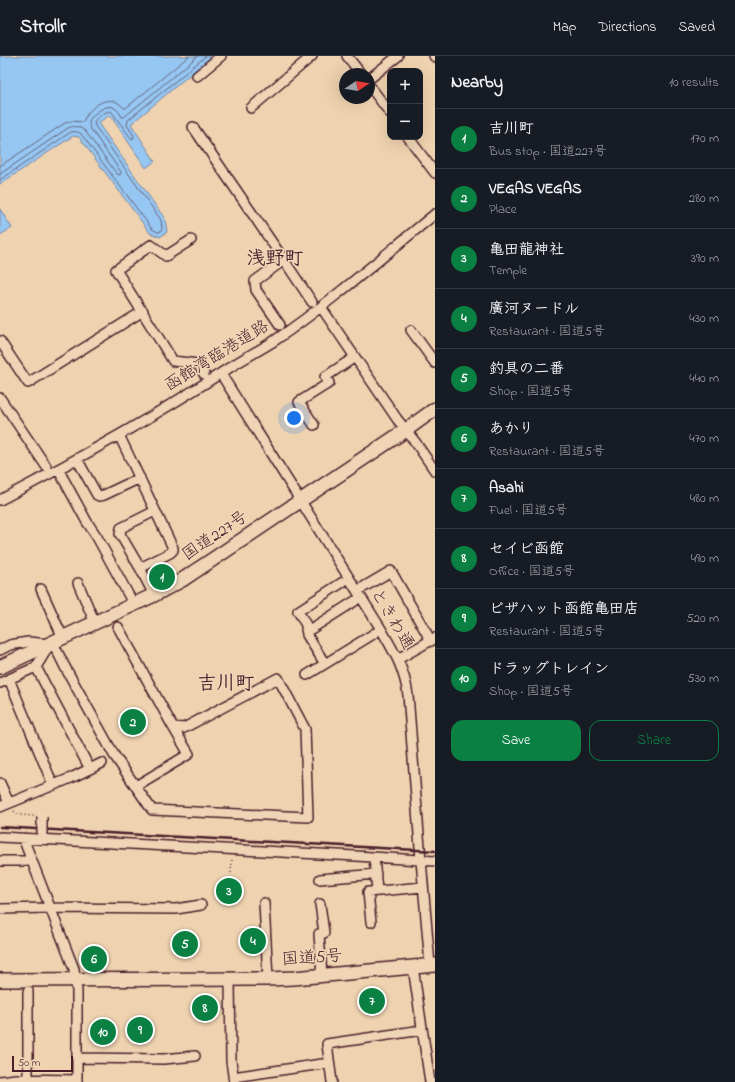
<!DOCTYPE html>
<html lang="en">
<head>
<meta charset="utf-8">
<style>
  body { margin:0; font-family:"Indie Flower","Klee One",sans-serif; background:#20242c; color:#f1f3f6 }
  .controls { position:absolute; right:12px; top:12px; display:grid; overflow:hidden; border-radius:8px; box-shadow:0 4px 16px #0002 }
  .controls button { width:36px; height:36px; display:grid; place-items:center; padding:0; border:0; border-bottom:1px solid #363941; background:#171b24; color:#f1f3f6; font:20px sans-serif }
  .compass { position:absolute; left:339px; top:12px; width:36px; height:36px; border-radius:50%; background:#171b24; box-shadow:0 4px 16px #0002; rotate:78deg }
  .scale { position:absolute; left:12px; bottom:10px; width:61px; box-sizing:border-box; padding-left:4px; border:2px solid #4a1f2b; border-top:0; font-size:11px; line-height:14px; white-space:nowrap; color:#4a1f2b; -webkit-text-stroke:3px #efd5b6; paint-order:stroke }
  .you { position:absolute; left:294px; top:362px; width:14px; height:14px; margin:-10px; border:3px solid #fff; border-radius:50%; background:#1a73e8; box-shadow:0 0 0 6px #1a73e833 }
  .badge { display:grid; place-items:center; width:26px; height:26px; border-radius:50%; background:#0b8043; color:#fff; font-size:13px; font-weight:700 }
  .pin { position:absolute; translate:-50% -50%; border:2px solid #fff; box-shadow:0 1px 4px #0006 }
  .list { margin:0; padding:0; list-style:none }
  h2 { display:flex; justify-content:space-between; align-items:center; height:52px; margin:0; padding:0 16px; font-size:17px }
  h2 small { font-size:13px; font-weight:400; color:#9ea1a6 }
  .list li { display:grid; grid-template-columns:26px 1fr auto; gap:12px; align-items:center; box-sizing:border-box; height:60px; padding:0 16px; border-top:1px solid #363941 }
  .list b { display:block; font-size:15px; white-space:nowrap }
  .list p { margin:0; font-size:13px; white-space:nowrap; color:#9ea1a6 }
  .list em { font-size:13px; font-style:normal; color:#9ea1a6 }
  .actions { display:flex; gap:8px; padding:12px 16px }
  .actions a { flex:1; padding:9px 0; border:1px solid #0b8043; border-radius:12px; text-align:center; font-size:14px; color:#0b8043 }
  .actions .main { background:#0b8043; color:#fff }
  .map { position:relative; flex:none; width:435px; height:1026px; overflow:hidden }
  header { display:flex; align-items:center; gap:24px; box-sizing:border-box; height:56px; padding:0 20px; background:#171b24; border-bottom:1px solid #363941 }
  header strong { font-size:19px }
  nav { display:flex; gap:22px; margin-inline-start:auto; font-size:14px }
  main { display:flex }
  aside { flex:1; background:#171b24 }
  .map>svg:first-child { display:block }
  .water { fill:#95c7f2; stroke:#7784a2 }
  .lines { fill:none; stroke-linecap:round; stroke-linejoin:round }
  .shore { stroke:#68627b; stroke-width:1 }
  .minor-casing { stroke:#4a1f2b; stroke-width:12 }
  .highway-casing { stroke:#4a1f2b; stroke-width:16 }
  .path { stroke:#4a1f2b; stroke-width:1.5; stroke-dasharray:1 3; stroke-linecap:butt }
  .minor { stroke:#efd5b6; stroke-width:9 }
  .highway { stroke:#efd5b6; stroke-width:13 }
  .rail { stroke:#4a1f2b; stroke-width:2.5 }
  .minor-bridge-casing { stroke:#4a1f2b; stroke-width:12; stroke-linecap:butt }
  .minor-bridge { stroke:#efd5b6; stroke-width:9 }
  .labels { text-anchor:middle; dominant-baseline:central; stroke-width:3.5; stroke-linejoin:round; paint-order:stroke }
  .street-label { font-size:17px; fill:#4a1f2b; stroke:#efd5b6 }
  .quarter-label { font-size:19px; font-weight:bold; fill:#4a1f2b; stroke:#efd5b6 }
</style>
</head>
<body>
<header>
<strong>Strollr</strong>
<nav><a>Map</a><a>Directions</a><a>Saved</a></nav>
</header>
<main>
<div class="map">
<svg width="435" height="1026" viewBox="0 0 435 1026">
  <rect width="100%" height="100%" fill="#efd3b0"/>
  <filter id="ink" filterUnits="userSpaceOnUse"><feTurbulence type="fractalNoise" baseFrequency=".025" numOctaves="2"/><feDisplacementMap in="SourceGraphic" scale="8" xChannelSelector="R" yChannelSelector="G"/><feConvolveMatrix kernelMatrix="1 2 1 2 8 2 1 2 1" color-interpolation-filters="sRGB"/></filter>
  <g filter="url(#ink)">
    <!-- water -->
    <path class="water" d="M 0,0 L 212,0 L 131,68 L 155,105 L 146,112 L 110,59 L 98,67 L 165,163 L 167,176 L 160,181 L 150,177 L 79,81 L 73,80 L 0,128 Z
      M 0,153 L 12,172 L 0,179 Z"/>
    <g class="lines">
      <!-- shore -->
      <path class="shore" d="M 0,110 L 65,67 L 72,65 L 83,66 C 89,50 110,35 124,52 L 126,52 L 189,0
        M 0,118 L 68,72 C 74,69 80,71 85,75 L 117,118 L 120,119 L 121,116 L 90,72 C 89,69 88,66 91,62 C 94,57 107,48 113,51 C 117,53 120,57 122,61 L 124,61 L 198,0
        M 0,124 L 71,76 C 74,75 80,76 82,79 L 152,173 L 158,176 L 160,176 L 162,173 L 161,164 L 95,70 L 94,66 C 97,61 105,55 111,55 L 131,82 L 133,83 L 134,80 L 127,69 L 128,64 L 206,0"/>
      <!-- minor casing -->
      <g class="minor-casing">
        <path id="minor" d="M 347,0 L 361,18
          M 434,0 L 435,1
          M 197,20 L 221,0
          M 369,23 L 398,0
          M 369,29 L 390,57
          M 251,52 L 312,0
          M 193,71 L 284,204
          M 408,81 L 435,117
          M 191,184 L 166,200 L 151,189 L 116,214 L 173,305 L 198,308 L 204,318
          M 321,251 L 397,363 L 416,387 L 435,415
          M 280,269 L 256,234 L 255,225 L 284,204 L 312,246
          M 411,274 L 435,307
          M 0,285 L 28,327 L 143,255
          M 221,318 L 381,573 C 394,596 404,611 408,639 L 421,804 L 430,909
          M 0,342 L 46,410
          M 314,369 L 299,346 L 329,327 L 325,321 L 355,301
          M 119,379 L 173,492 L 173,494 L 170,497 L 140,512
          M 77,403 L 97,439 L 99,440 L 104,439 L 140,422
          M 58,413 L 87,466 L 97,481 L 134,549
          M 0,444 C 79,403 157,359 232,310 C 246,301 260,294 274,285 C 330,247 382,201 435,158
          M 78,527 L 95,567
          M 41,533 L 63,582
          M 357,535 L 391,515 L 431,585
          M 154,539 L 140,512 L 120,478 L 121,472 L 155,455
          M 306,574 L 311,573 L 355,545
          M 53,587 L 65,611 L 114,699 L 152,754 L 308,761 L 305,673 L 278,622 L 184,672 L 173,671 L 118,571
          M 0,594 L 10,589 L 28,586 L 50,588 L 41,603 L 36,611 L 0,627
          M 398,603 L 435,582
          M 325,608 L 307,579 L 306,569 L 298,555 L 343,526
          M 36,611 L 90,713
          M 307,619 L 375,577
          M 9,623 L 53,729
          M 0,727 L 9,747
          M 136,730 L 189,698 L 173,671
          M 0,751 L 71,722 L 102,707
          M 0,781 L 356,800 L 435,805
          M 23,782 L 74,913 L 77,935 L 77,1026
          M 374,801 L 377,835
          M 0,805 L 31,805
          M 320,823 L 376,818
          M 264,847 L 268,923
          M 320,848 L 324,877 L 319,878 L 322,919
          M 0,853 L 50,852 L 176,853 L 201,849
          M 371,866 L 368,836 L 423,831
          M 413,911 L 430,1026
          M 230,923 L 231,1005 L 234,1026
          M 28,935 L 28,1023
          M 77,1002 L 164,1003 L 195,1000
          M 233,1021 L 329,1007
          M 0,1025 L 16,1023 L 77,1024
          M 332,1026 L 327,988 L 422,974"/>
      </g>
      <!-- highway casing -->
      <g class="highway-casing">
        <path id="highway" d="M 0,611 L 154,539 L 182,524 L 406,374 L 435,353
          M 0,924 L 268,923 L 294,922 L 435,909"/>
      </g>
      <!-- path -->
      <path class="path" d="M 14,755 L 19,759 L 34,760
        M 231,817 L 232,802"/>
      <!-- minor -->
      <use href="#minor" class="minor"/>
      <!-- highway -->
      <use href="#highway" class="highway"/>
      <!-- rail -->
      <path class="rail" d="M 0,771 L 435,795"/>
      <!-- minor-bridge casing -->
      <g class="minor-bridge-casing">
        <path id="minor-bridge" d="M 42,778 L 42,761"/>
      </g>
      <!-- minor-bridge -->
      <use href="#minor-bridge" class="minor-bridge"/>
    </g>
  </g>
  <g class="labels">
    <!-- street labels -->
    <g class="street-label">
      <text transform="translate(217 300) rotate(-32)">函館湾臨港道路</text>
      <text transform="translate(215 480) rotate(-34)">国道227号</text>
      <text transform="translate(392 563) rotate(59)">ときわ通</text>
      <text transform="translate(312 902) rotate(-4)">国道5号</text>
    </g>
    <!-- quarter labels -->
    <g class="quarter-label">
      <text x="275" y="203">浅野町</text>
      <text x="226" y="628">吉川町</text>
    </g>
  </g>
</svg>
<div class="controls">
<button>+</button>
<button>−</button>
</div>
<svg class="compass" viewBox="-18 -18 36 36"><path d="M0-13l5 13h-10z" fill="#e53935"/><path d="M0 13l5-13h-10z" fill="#9ea1a6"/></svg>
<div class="scale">50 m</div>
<div class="you"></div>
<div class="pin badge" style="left:162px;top:521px">1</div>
<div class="pin badge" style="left:133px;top:666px">2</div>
<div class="pin badge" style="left:229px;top:835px">3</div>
<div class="pin badge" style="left:253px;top:885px">4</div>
<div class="pin badge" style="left:185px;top:888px">5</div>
<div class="pin badge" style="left:94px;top:903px">6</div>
<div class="pin badge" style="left:372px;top:945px">7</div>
<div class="pin badge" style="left:205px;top:952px">8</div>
<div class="pin badge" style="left:140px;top:974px">9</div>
<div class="pin badge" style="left:103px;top:976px">10</div>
</div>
<aside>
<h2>Nearby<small>10 results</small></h2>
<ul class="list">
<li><span class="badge">1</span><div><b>吉川町</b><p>Bus stop · 国道227号</p></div><em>170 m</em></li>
<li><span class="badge">2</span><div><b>VEGAS VEGAS</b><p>Place</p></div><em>280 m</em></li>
<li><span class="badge">3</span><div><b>亀田龍神社</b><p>Temple</p></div><em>390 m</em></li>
<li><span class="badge">4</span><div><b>廣河ヌードル</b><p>Restaurant · 国道5号</p></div><em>430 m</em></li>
<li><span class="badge">5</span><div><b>釣具の二番</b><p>Shop · 国道5号</p></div><em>440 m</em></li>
<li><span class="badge">6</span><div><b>あかり</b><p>Restaurant · 国道5号</p></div><em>470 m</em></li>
<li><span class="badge">7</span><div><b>Asahi</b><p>Fuel · 国道5号</p></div><em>480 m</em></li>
<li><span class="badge">8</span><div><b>セイビ函館</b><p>Office · 国道5号</p></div><em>490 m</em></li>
<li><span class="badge">9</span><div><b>ピザハット函館亀田店</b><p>Restaurant · 国道5号</p></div><em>520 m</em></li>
<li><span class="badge">10</span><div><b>ドラッグトレイン</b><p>Shop · 国道5号</p></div><em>530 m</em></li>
</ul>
<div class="actions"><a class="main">Save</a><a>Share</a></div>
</aside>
</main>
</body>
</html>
